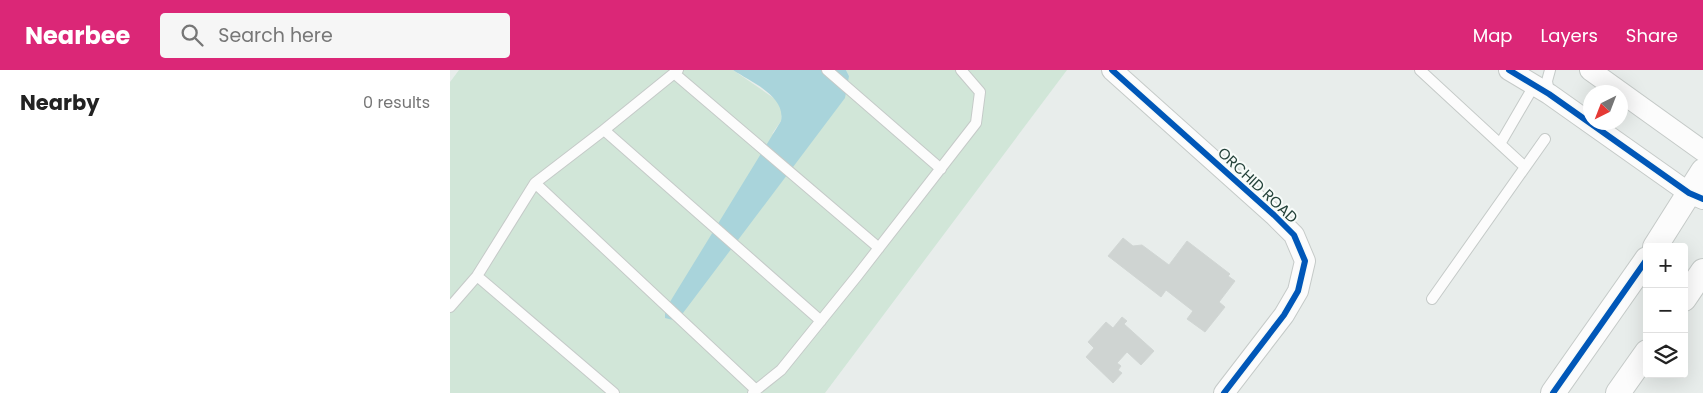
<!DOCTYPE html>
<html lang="en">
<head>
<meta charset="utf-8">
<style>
  body { margin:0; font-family:Poppins,sans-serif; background:#f6f6f6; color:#222 }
  .controls { position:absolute; right:15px; bottom:15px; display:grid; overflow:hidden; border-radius:5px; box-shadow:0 5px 20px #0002 }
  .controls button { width:45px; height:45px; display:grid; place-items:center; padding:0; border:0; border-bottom:1px solid #e0e0e0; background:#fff; color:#222; font:25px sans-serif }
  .compass { position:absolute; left:1133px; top:15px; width:45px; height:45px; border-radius:50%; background:#fff; box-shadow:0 5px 20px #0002; rotate:222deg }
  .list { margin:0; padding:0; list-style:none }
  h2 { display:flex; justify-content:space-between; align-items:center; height:65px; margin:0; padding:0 20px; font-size:21px }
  h2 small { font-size:16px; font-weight:400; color:#767676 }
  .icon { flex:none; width:28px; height:28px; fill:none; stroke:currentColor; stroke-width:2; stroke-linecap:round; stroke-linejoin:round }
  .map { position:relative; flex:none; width:1253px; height:323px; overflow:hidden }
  header { display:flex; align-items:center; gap:30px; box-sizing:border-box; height:70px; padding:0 25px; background:#db2777; color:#fff }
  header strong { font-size:24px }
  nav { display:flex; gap:28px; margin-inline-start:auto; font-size:18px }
  .search { width:350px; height:45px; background:#f6f6f6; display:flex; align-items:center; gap:12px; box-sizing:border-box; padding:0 18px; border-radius:5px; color:#767676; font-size:19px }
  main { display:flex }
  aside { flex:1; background:#fff }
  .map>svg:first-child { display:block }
  .green { fill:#d1e6d8 }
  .water { fill:#a9d4db }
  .building { fill:#cfd4d2; stroke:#d1d6d4 }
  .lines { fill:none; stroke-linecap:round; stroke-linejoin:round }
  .service-casing { stroke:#c5cac8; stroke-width:12 }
  .minor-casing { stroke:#c5cac8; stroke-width:22 }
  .tertiary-casing { stroke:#c5cac8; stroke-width:26 }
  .service { stroke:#fcfcfc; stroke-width:10 }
  .minor { stroke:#fcfcfc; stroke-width:20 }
  .tertiary { stroke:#fcfcfc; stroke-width:24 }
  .cycleway-casing { stroke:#f7fbf9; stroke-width:9 }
  .cycleway { stroke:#0057b8; stroke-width:6 }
  .labels { text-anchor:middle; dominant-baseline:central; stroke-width:4; stroke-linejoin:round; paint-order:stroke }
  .street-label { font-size:15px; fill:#24423a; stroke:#f7fbf9 }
</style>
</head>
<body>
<header>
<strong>Nearbee</strong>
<div class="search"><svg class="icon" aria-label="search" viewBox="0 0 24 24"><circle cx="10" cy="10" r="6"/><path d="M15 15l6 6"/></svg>Search here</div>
<nav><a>Map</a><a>Layers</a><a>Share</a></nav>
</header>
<main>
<aside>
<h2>Nearby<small>0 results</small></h2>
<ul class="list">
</ul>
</aside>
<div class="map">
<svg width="1253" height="323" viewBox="0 0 1253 323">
  <rect width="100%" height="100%" fill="#e8edeb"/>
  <!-- green -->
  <path class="green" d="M 9,0 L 283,0 L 328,31 L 332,43 L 331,51 L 322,64 L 399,6 L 396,0 L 617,0 L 375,323 L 0,323 L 0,12 Z"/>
  <!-- water -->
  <path class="water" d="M 283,0 L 396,0 L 399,6 L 395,28 L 227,251 L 215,248 L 215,240 L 331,51 C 336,26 301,12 283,0 Z"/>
  <!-- building -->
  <path class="building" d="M 673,168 L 683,176 L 692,175 L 719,195 L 737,171 L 780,204 L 778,206 L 785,211 L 769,232 L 775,237 L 755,262 L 737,249 L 743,241 L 716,220 L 711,227 L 658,186 Z
    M 672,247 L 677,251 L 674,254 L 704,281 L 691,295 L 677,282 L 667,293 L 671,296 L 668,300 L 672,303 L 663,313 L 636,287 L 644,278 L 638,272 L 656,252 L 663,258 Z"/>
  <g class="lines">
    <!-- service casing -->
    <g class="service-casing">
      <path id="service" d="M 377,0 L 491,99
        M 970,0 L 1075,97
        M 225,4 L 429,178
        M 1099,23 L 1097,11 L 1100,0
        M 154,60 L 228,0
        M 1050,74 L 1085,14
        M 85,113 L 154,60 L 371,251
        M 27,206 L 164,323
        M 982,229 L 1095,69
        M 0,237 L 27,206 L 85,113 L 306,320 L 303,323
        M 306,320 L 331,300 L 407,206 L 526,53 L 530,22 L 511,0"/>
    </g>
    <!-- minor casing -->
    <g class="minor-casing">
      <path id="minor" d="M 662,0 L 824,145 L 844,165 L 855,191 L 848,221 L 834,245 L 774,323
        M 1059,0 L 1099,24 L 1239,123 L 1253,129
        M 1140,0 L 1253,81"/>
    </g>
    <!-- tertiary casing -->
    <g class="tertiary-casing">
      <path id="tertiary" d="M 1205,177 L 1253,101
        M 1234,229 L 1253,201
        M 1103,323 L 1197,189
        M 1168,323 L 1197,282"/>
    </g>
    <!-- service -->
    <use href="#service" class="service"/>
    <!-- minor -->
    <use href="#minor" class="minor"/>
    <!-- tertiary -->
    <use href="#tertiary" class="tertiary"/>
    <!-- cycleway casing -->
    <g class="cycleway-casing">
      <path id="cycleway" d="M 662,0 L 824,145 L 844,165 L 855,191 L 848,221 L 834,245 L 774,323
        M 1059,0 L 1099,24 L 1239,123 L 1253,129
        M 1103,323 L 1197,189"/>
    </g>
    <!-- cycleway -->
    <use href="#cycleway" class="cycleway"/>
  </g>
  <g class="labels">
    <!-- street labels -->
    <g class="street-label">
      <text transform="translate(808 115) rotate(43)">ORCHID ROAD</text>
    </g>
  </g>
</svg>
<div class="controls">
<button>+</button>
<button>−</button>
<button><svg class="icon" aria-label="layers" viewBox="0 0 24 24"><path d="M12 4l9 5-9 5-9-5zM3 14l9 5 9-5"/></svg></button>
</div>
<svg class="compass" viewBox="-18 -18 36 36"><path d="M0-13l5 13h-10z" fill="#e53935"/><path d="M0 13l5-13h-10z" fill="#767676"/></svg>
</div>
</main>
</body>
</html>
